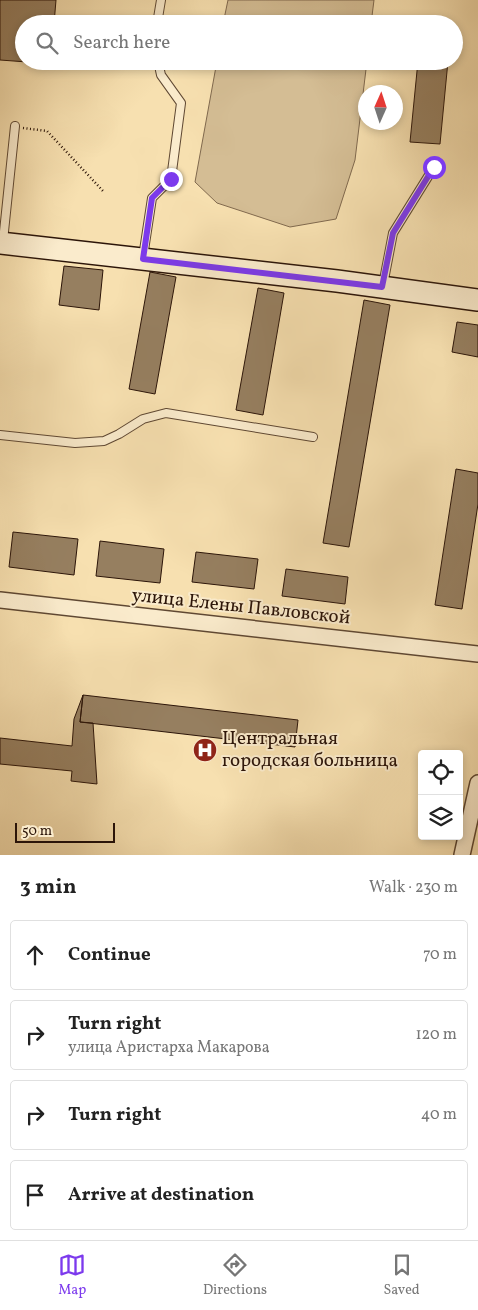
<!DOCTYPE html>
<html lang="en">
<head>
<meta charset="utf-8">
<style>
  body { margin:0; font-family:Vollkorn,serif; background:#f6f6f6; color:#222 }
  .controls { position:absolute; right:15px; bottom:15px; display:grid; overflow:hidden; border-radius:5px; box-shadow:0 2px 8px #0003 }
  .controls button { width:45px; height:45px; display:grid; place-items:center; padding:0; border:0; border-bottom:1px solid #e0e0e0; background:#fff; color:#222; font:25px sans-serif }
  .compass { position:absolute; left:358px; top:85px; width:45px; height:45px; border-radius:50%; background:#fff; box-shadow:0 2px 8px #0003; rotate:3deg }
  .scale { position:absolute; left:15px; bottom:12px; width:100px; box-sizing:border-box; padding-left:5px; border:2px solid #2c1509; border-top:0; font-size:14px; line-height:18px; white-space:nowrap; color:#2c1509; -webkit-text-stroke:4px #faebcc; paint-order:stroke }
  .stop { position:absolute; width:15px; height:15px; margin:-11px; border:4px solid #7c3aed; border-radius:50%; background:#fff }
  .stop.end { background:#7c3aed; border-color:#fff; box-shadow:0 1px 5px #0008 }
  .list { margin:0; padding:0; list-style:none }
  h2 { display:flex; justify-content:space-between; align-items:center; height:65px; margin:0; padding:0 20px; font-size:21px }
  h2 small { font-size:16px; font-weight:400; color:#767676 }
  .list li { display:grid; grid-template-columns:32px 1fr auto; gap:15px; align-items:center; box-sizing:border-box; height:70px; margin:0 10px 10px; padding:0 10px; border:1px solid #e0e0e0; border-radius:5px }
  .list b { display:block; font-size:19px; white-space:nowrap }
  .list p { margin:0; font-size:16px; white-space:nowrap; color:#767676 }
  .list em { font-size:16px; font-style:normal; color:#767676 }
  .icon { flex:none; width:28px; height:28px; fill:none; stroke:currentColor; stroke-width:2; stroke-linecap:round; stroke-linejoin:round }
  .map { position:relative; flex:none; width:478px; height:855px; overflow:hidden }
  .search { position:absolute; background:#fff; box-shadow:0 2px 8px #0003; left:15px; right:15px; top:15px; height:55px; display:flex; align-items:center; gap:12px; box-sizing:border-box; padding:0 18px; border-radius:28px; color:#767676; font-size:19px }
  .sheet { height:385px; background:#fff }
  nav { display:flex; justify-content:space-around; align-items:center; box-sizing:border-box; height:70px; border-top:1px solid #e0e0e0; background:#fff; font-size:14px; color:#767676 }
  nav a { display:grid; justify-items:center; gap:2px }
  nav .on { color:#7c3aed }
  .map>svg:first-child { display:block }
  .green { fill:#d4bd94; stroke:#80694e }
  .building { fill:#967f60; stroke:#2c1509 }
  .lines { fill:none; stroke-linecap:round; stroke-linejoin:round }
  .lane-casing { stroke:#5f4833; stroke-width:10 }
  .street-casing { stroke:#5f4833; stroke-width:18 }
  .secondary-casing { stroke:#2c1509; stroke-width:24 }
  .path { stroke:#2c1509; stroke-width:2.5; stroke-dasharray:1 2.5; stroke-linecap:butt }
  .lane { stroke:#faebcc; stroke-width:8 }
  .street { stroke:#faebcc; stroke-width:15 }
  .secondary { stroke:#faebcc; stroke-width:21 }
  .route { stroke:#7c3aed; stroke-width:6 }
  .labels { text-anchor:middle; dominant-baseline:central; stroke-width:4; stroke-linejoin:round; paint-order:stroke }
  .street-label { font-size:19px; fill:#2c1509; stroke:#faebcc }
  .poi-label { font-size:19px; fill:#2c1509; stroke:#faebcc; text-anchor:start }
</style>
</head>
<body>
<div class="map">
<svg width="478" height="855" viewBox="0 0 478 855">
  <rect width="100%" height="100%" fill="#f7e0b0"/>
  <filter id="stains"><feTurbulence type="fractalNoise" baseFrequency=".004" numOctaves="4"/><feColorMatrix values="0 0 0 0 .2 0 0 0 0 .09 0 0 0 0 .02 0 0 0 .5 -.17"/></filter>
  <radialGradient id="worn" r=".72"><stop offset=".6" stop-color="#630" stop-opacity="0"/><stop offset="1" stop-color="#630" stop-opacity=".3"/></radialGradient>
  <!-- green -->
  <path class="green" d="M 228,0 L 374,0 L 371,24 L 223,24 Z
    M 217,61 L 367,61 L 355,160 L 336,219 L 290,227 L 217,203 L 195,182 Z"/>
  <!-- building -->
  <path class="building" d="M 0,0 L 56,0 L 54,24 L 24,24 L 24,61 L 123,61 L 123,69 L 0,60 Z
    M 418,61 L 448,61 L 440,144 L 410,142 Z
    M 64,266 L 103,270 L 99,310 L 59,305 Z
    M 150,272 L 176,277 L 155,394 L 129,389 Z
    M 258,288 L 284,293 L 263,415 L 236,410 Z
    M 364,300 L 390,305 L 349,547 L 323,543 Z
    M 457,322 L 478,325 L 478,357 L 452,352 Z
    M 456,469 L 478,473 L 478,504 L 462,609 L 435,605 Z
    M 13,532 L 78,539 L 74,575 L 9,567 Z
    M 100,541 L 164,549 L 160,583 L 96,576 Z
    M 196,552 L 258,559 L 254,589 L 192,582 Z
    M 286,569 L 348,577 L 345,604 L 282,596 Z
    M 83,695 L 80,722 L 93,723 L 97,784 L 71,781 L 72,771 L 0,764 L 0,738 L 72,746 L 74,719 Z
    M 83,695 L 298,720 L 295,747 L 80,722 Z"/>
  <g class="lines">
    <!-- lane casing -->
    <g class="lane-casing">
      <path id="lane" d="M 157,24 L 161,0
        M 3,241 L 15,126
        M 143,257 L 152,198 L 171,179 L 181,103 L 161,75 L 158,61
        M 383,285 L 393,233 L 434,167
        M 0,435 L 75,443 L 104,441 L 119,434 L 143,419 L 166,413 L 313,437"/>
    </g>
    <!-- street casing -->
    <g class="street-casing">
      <path id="street" d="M 0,600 L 478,654
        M 462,855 L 478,783"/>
    </g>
    <!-- secondary casing -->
    <g class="secondary-casing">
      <path id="secondary" d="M 0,243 L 337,281 L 478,300"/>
    </g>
    <!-- path -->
    <path class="path" d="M 23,128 L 47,131 L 103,191"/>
    <!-- lane -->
    <use href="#lane" class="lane"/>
    <!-- street -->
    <use href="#street" class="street"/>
    <!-- secondary -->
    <use href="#secondary" class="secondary"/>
  </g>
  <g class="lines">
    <!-- route -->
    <path class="route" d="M 171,179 L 152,198 L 143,259 L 382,287 L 393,233 L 434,167"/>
  </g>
  <!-- icons -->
  <defs>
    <g id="hospital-disc" transform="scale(1.25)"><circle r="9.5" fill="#8f2418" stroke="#faebcc"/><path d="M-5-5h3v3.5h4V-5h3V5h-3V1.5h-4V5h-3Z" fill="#fff"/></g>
  </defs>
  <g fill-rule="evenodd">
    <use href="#hospital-disc" x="205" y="750"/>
  </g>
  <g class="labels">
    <!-- street labels -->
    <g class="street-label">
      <text transform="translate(241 607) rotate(6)">улица Елены Павловской</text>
    </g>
    <!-- poi labels -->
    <g class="poi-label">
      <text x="222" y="739">Центральная<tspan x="222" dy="22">городская больница</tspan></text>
    </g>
  </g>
  <rect width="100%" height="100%" filter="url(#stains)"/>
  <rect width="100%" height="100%" fill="url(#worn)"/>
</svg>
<div class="controls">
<button><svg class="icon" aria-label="locate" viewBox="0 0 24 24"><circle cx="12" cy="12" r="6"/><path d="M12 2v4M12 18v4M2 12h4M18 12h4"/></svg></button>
<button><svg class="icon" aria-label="layers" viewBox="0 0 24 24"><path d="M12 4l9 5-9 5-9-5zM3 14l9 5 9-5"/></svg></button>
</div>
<svg class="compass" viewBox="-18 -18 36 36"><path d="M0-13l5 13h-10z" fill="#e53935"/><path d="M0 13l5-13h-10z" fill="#767676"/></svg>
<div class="scale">50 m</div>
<div class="stop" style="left:434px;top:167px"></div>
<div class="stop end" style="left:171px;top:179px"></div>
<div class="search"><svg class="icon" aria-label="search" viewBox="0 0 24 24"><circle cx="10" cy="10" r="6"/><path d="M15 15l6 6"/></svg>Search here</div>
</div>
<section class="sheet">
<h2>3 min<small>Walk · 230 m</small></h2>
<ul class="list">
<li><svg class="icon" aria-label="ahead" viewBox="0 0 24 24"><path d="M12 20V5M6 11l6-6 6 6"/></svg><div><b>Continue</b></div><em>70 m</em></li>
<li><svg class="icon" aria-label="right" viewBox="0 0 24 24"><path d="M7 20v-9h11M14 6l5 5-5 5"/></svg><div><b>Turn right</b><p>улица Аристарха Макарова</p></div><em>120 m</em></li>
<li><svg class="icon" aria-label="right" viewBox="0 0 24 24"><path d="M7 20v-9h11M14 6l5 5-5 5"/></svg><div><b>Turn right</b></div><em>40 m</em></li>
<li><svg class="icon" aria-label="arrive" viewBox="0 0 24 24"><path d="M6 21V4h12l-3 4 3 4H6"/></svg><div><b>Arrive at destination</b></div></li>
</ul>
</section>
<nav>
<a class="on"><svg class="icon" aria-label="map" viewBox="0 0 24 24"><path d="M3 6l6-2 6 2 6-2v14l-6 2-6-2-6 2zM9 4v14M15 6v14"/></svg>Map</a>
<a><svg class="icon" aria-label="directions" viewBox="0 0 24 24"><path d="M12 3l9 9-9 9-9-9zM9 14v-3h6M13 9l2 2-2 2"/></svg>Directions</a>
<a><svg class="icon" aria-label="saved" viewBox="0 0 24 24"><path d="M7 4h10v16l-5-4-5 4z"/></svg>Saved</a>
</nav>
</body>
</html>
